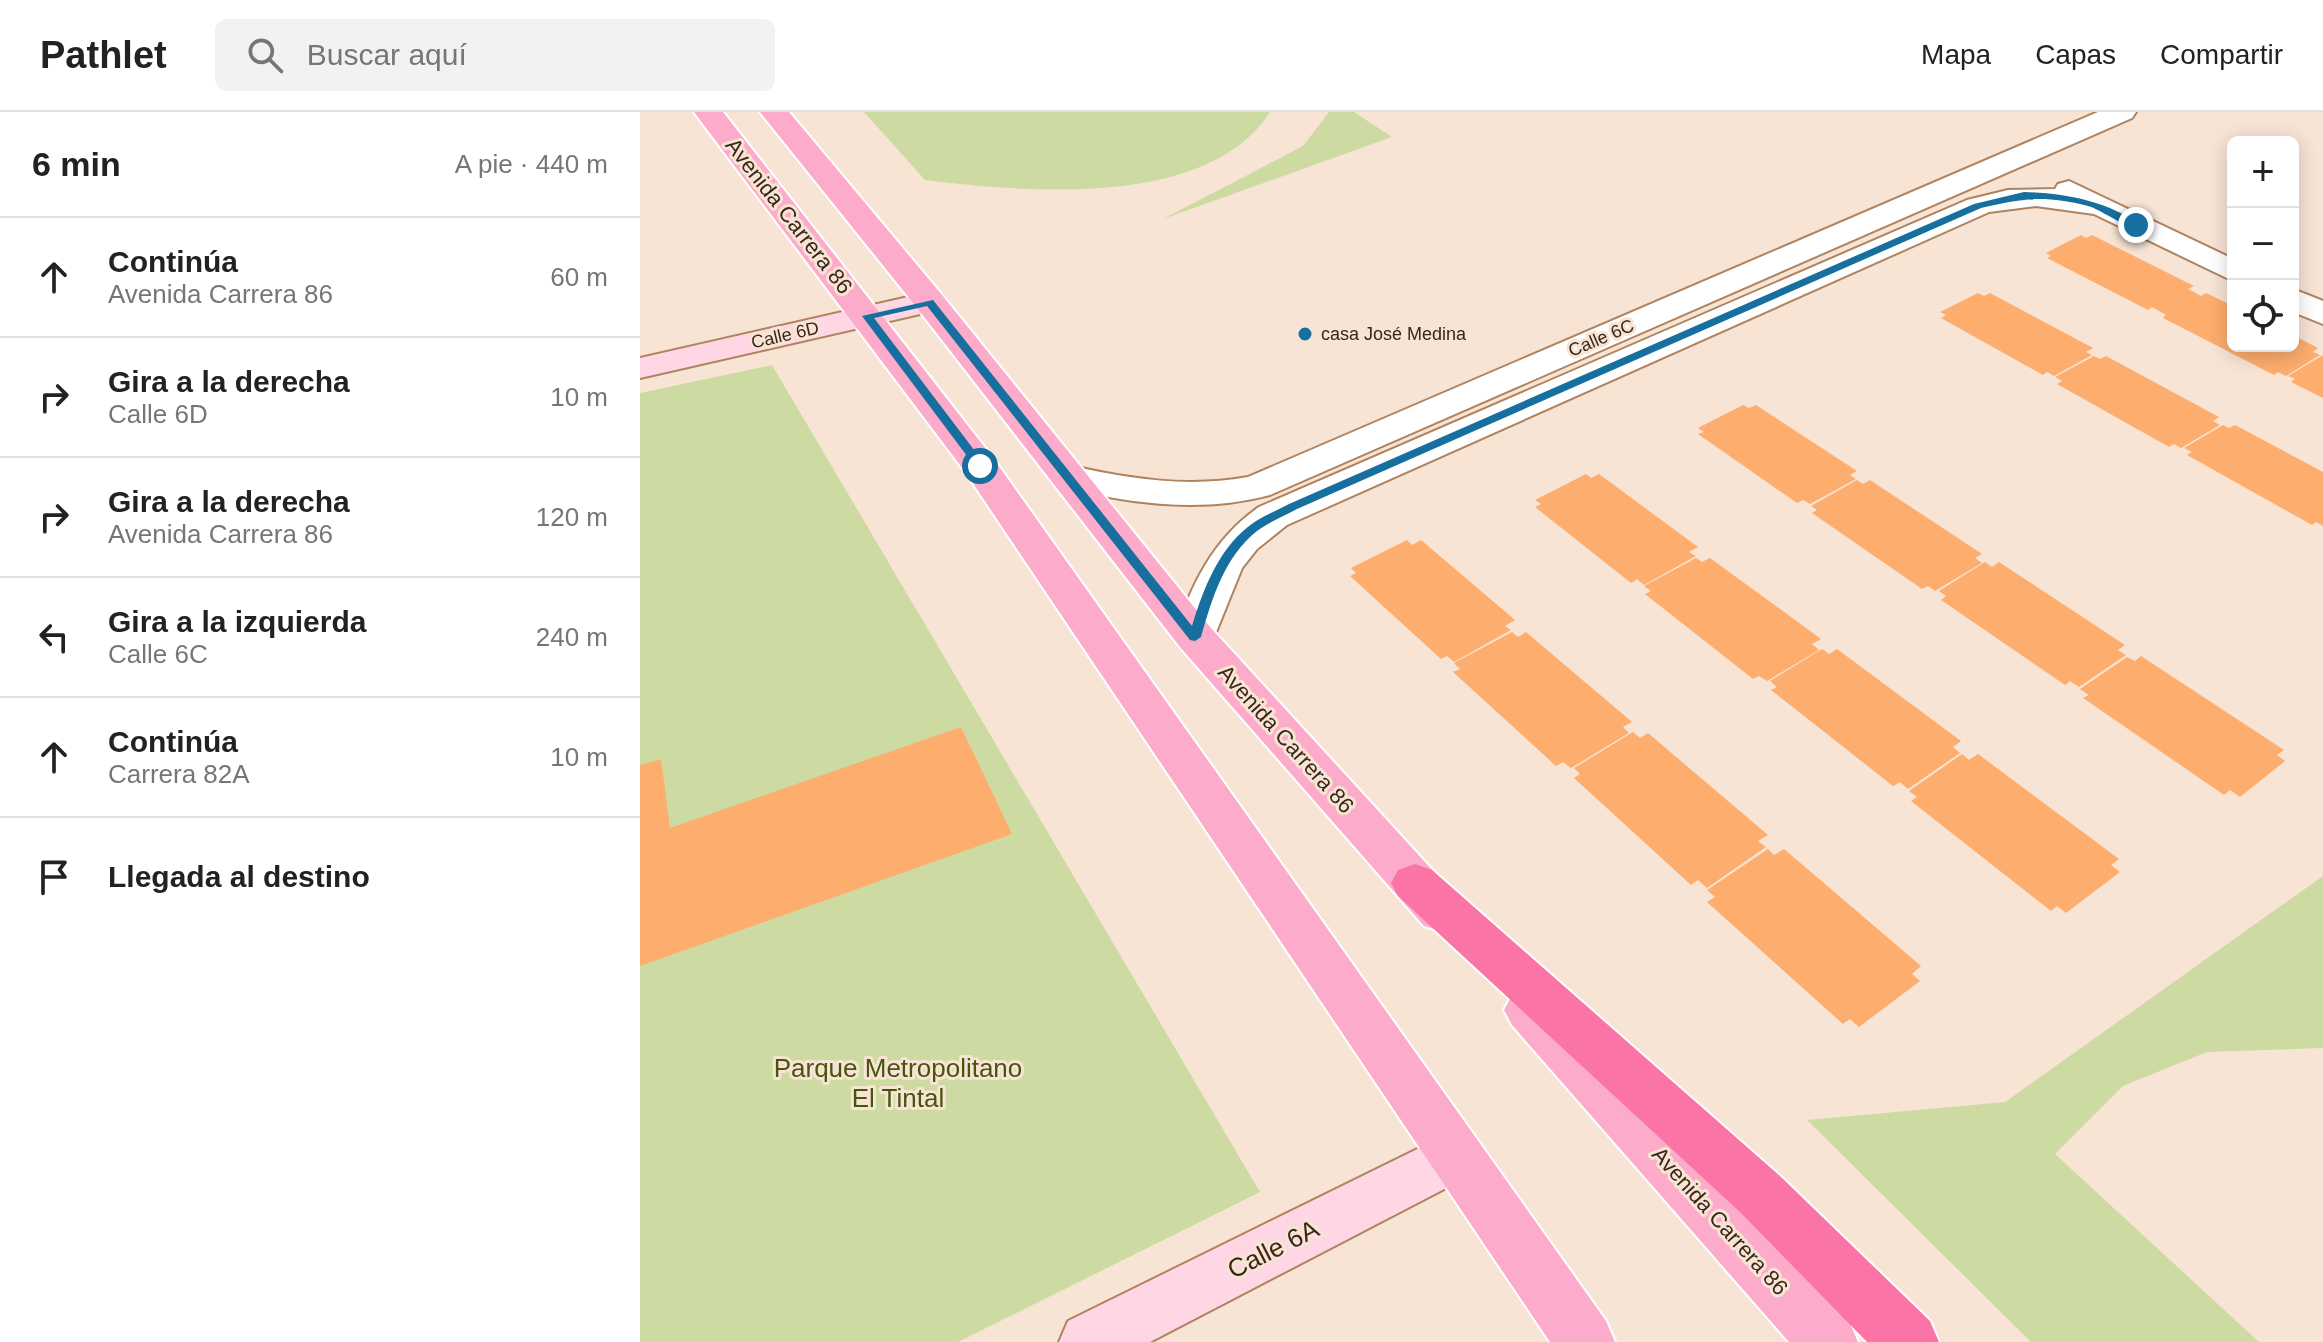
<!DOCTYPE html>
<html lang="es">
<head>
<meta charset="utf-8">
<style>
  body { margin:0; font-family:Arial,sans-serif; background:#f2f2f2; color:#222 }
  .controls { position:absolute; right:24px; top:24px; display:grid; overflow:hidden; border-radius:12px; box-shadow:0 4px 20px #0003 }
  .controls button { width:72px; height:72px; display:grid; place-items:center; padding:0; border:0; border-bottom:2px solid #e0e0e0; background:#fff; color:#222; font:40px sans-serif }
  .stop { position:absolute; width:24px; height:24px; margin:-18px; border:6px solid #166f9e; border-radius:50%; background:#fff }
  .stop.end { background:#166f9e; border-color:#fff; box-shadow:0 2px 8px #0008 }
  .list { margin:0; padding:0; list-style:none }
  h2 { display:flex; justify-content:space-between; align-items:center; height:104px; margin:0; padding:0 32px; font-size:34px }
  h2 small { font-size:26px; font-weight:400; color:#767676 }
  .list li { display:grid; grid-template-columns:52px 1fr auto; gap:24px; align-items:center; box-sizing:border-box; height:120px; padding:0 32px; border-top:2px solid #e0e0e0 }
  .list b { display:block; font-size:30px; white-space:nowrap }
  .list p { margin:0; font-size:26px; white-space:nowrap; color:#767676 }
  .list em { font-size:26px; font-style:normal; color:#767676 }
  .icon { flex:none; width:44px; height:44px; fill:none; stroke:currentColor; stroke-width:2; stroke-linecap:round; stroke-linejoin:round }
  .map { position:relative; flex:none; width:1683px; height:1230px; overflow:hidden }
  header { display:flex; align-items:center; gap:48px; box-sizing:border-box; height:112px; padding:0 40px; background:#fff; border-bottom:2px solid #e0e0e0 }
  header strong { font-size:38px }
  nav { display:flex; gap:44px; margin-inline-start:auto; font-size:28px }
  .search { width:560px; height:72px; background:#f2f2f2; display:flex; align-items:center; gap:20px; box-sizing:border-box; padding:0 28px; border-radius:12px; color:#767676; font-size:30px }
  main { display:flex }
  aside { flex:1; background:#fff }
  .map>svg:first-child { display:block }
  .green { fill:#cddba2 }
  .building { fill:#fdad6d }
  .lines { fill:none; stroke-linecap:round; stroke-linejoin:round }
  .street-casing { stroke:#b0835f; stroke-width:4 }
  .secondary-casing { stroke:#b0835f; stroke-width:4 }
  .primary-casing { stroke:#fff; stroke-width:4 }
  .highway-casing { stroke:#fff; stroke-width:4 }
  .street { fill:#fff; fill-rule:evenodd }
  .secondary { fill:#fed6e4; fill-rule:evenodd }
  .primary { fill:#fcacca; fill-rule:evenodd }
  .highway { fill:#fa75a6; fill-rule:evenodd }
  .route { fill:#166f9e }
  .poi-dot { fill:#166f9e; stroke:#f8e4d5; stroke-width:3 }
  .labels { text-anchor:middle; dominant-baseline:central; stroke-width:6; stroke-linejoin:round; paint-order:stroke }
  .far-poi-label { font-size:18px; fill:#392618; stroke:#f8e4d5; text-anchor:start }
  .far-street-label { font-size:18px; fill:#392618; stroke:#f8e4d5 }
  .street-label { font-size:22px; fill:#392618; stroke:#f8e4d5 }
  .near-park-label { font-size:26px; fill:#49550e; stroke:#f8e4d5 }
  .near-street-label { font-size:26px; fill:#392618; stroke:#f8e4d5 }
</style>
</head>
<body>
<header>
<strong>Pathlet</strong>
<div class="search"><svg class="icon" aria-label="search" viewBox="0 0 24 24"><circle cx="10" cy="10" r="6"/><path d="M15 15l6 6"/></svg>Buscar aquí</div>
<nav><a>Mapa</a><a>Capas</a><a>Compartir</a></nav>
</header>
<main>
<aside>
<h2>6 min<small>A pie · 440 m</small></h2>
<ul class="list">
<li><svg class="icon" aria-label="ahead" viewBox="0 0 24 24"><path d="M12 20V5M6 11l6-6 6 6"/></svg><div><b>Continúa</b><p>Avenida Carrera 86</p></div><em>60 m</em></li>
<li><svg class="icon" aria-label="right" viewBox="0 0 24 24"><path d="M7 20v-9h11M14 6l5 5-5 5"/></svg><div><b>Gira a la derecha</b><p>Calle 6D</p></div><em>10 m</em></li>
<li><svg class="icon" aria-label="right" viewBox="0 0 24 24"><path d="M7 20v-9h11M14 6l5 5-5 5"/></svg><div><b>Gira a la derecha</b><p>Avenida Carrera 86</p></div><em>120 m</em></li>
<li><svg class="icon" aria-label="left" viewBox="0 0 24 24"><path d="M17 20v-9H6M10 6l-5 5 5 5"/></svg><div><b>Gira a la izquierda</b><p>Calle 6C</p></div><em>240 m</em></li>
<li><svg class="icon" aria-label="ahead" viewBox="0 0 24 24"><path d="M12 20V5M6 11l6-6 6 6"/></svg><div><b>Continúa</b><p>Carrera 82A</p></div><em>10 m</em></li>
<li><svg class="icon" aria-label="arrive" viewBox="0 0 24 24"><path d="M6 21V4h12l-3 4 3 4H6"/></svg><div><b>Llegada al destino</b></div></li>
</ul>
</aside>
<div class="map">
<svg width="1683" height="1230" viewBox="0 0 1683 1230">
  <rect width="100%" height="100%" fill="#f8e4d5"/>
  <!-- green -->
  <path class="green" d="M 224,0 L 630,0 C 567,98 384,80 285,68 Z
    M 689,0 L 714,0 L 752,25 L 523,107 L 663,34 Z
    M 132,253 L 620,1080 L 318,1230 L 0,1230 L 0,281 Z
    M 1683,764 L 1683,936 L 1567,940 L 1483,974 L 1415,1042 L 1619,1230 L 1391,1230 L 1167,1008 L 1365,990 Z"/>
  <!-- building -->
  <path class="building" d="M 1441,123 L 1446,126 L 1452,123 L 1554,174 L 1548,177 L 1554,180 L 1561,184 L 1566,181 L 1593,194 L 1593,234 L 1653,234 L 1653,223 L 1678,236 L 1673,240 L 1680,243 L 1646,264 L 1638,260 L 1634,263 L 1523,206 L 1526,203 L 1512,195 L 1508,198 L 1407,146 L 1411,144 L 1406,141 Z
    M 1338,181 L 1344,184 L 1350,181 L 1453,236 L 1446,240 L 1452,243 L 1414,264 L 1407,260 L 1403,263 L 1301,206 L 1306,203 L 1300,200 Z
    M 1683,243 L 1683,286 L 1651,270 L 1655,267 L 1648,264 Z
    M 1454,244 L 1460,247 L 1466,244 L 1579,305 L 1573,309 L 1580,313 L 1541,336 L 1534,332 L 1529,335 L 1417,272 L 1422,269 L 1415,265 Z
    M 1103,293 L 1109,296 L 1116,293 L 1217,359 L 1210,363 L 1216,367 L 1170,392 L 1163,388 L 1157,391 L 1058,322 L 1064,320 L 1058,316 Z
    M 1583,313 L 1589,316 L 1595,313 L 1683,360 L 1683,414 L 1676,410 L 1672,413 L 1547,343 L 1552,340 L 1544,336 Z
    M 946,362 L 951,366 L 959,362 L 1058,435 L 1049,440 L 1056,444 L 1004,473 L 997,467 L 991,471 L 895,395 L 901,392 L 895,388 Z
    M 1217,368 L 1223,372 L 1230,368 L 1342,442 L 1335,446 L 1342,451 L 1295,479 L 1288,474 L 1282,477 L 1172,401 L 1177,398 L 1171,394 Z
    M 767,428 L 772,433 L 781,428 L 875,508 L 865,514 L 871,518 L 814,550 L 807,544 L 801,547 L 710,464 L 716,461 L 711,456 Z
    M 1056,446 L 1062,450 L 1070,446 L 1181,527 L 1172,532 L 1179,538 L 1127,569 L 1119,564 L 1113,567 L 1005,482 L 1011,479 L 1004,474 Z
    M 1345,450 L 1352,455 L 1359,450 L 1485,533 L 1478,538 L 1486,543 L 1439,575 L 1430,569 L 1425,573 L 1301,488 L 1306,484 L 1299,479 Z
    M 872,520 L 878,525 L 886,520 L 992,610 L 983,615 L 989,621 L 931,656 L 923,650 L 916,654 L 813,560 L 820,557 L 814,551 Z
    M 1182,537 L 1189,542 L 1197,537 L 1321,629 L 1313,635 L 1320,641 L 1268,677 L 1260,670 L 1253,674 L 1131,578 L 1137,575 L 1130,569 Z
    M 1501,544 L 1644,638 L 1637,643 L 1645,649 L 1600,685 L 1590,678 L 1584,683 L 1443,586 L 1449,583 L 1440,577 L 1487,545 L 1495,549 Z
    M 321,615 L 372,722 L 0,854 L 0,653 L 21,647 L 30,716 Z
    M 993,620 L 1000,626 L 1008,621 L 1128,723 L 1118,729 L 1126,735 L 1067,776 L 1058,768 L 1051,773 L 934,666 L 940,662 L 934,656 Z
    M 1322,642 L 1329,648 L 1338,642 L 1479,747 L 1471,753 L 1480,760 L 1426,801 L 1417,794 L 1411,799 L 1271,689 L 1277,685 L 1269,679 Z
    M 1128,737 L 1134,743 L 1144,737 L 1281,854 L 1272,862 L 1280,869 L 1219,915 L 1210,907 L 1203,912 L 1067,790 L 1075,785 L 1067,778 Z"/>
  <g class="lines">
    <!-- street casing -->
    <g class="street-casing">
      <path id="street" d="M 1458,0 L 1496,0 L 1492,6 L 630,383 C 562,401 496,392 428,377 L 415,373 L 409,365 L 415,357 L 428,353 C 488,367 547,376 608,365 Z
        M 1429,69 L 1593,147 L 1593,169 L 1454,102 L 1396,94 L 1349,100 L 647,413 L 617,437 L 602,456 L 570,535 L 555,539 L 540,535 L 534,525 C 551,473 573,427 619,395 L 1327,88 L 1368,78 L 1415,77 L 1418,72 Z
        M 1653,177 L 1683,189 L 1683,212 L 1653,200 Z"/>
    </g>
    <!-- secondary casing -->
    <g class="secondary-casing">
      <path id="secondary" d="M 290,180 L 302,183 L 307,190 L 302,197 L 0,266 L 0,246 Z
        M 816,1018 L 835,1025 L 844,1043 L 835,1061 L 510,1230 L 419,1230 L 428,1209 Z"/>
    </g>
    <!-- primary casing -->
    <g class="primary-casing">
      <path id="primary" d="M 54,0 L 83,0 L 353,346 L 966,1209 L 975,1230 L 910,1230 L 326,361 Z
        M 120,0 L 149,0 L 302,183 L 570,515 L 818,786 L 825,800 L 818,814 L 801,819 L 784,814 L 540,535 L 278,197 Z
        M 890,876 L 908,883 L 1209,1209 L 1218,1230 L 1149,1230 L 872,913 L 864,898 L 872,883 Z"/>
    </g>
    <!-- highway casing -->
    <g class="highway-casing">
      <path id="highway" d="M 775,752 L 792,758 L 1141,1065 L 1290,1209 L 1299,1230 L 1227,1230 L 1101,1101 L 758,784 L 751,771 L 758,758 Z"/>
    </g>
    <!-- street -->
    <use href="#street" class="street"/>
    <!-- secondary -->
    <use href="#secondary" class="secondary"/>
    <!-- primary -->
    <use href="#primary" class="primary"/>
    <!-- highway -->
    <use href="#highway" class="highway"/>
  </g>
  <!-- route -->
  <path class="route" d="M 1384,80 C 1424,81 1468,89 1500,113 C 1487,119 1463,98 1448,94 C 1405,83 1383,86 1341,96 L 657,397 C 644,404 629,410 617,419 C 584,445 572,487 561,525 L 555,529 L 550,528 L 287,194 L 234,206 L 344,351 L 344,356 L 336,356 L 222,204 L 293,188 L 552,514 C 563,478 578,438 609,414 C 620,405 636,399 649,392 L 1334,92 Z"/>
  <!-- markers -->
  <circle class="poi-dot" cx="665" cy="222" r="8"/>
  <g class="labels">
    <!-- far-poi labels -->
    <g class="far-poi-label">
      <text x="681" y="222">casa José Medina</text>
    </g>
    <!-- far-street labels -->
    <g class="far-street-label">
      <text transform="translate(145 223) rotate(-13)">Calle 6D</text>
      <text transform="translate(961 226) rotate(-23)">Calle 6C</text>
    </g>
    <!-- street labels -->
    <g class="street-label">
      <text transform="translate(149 104) rotate(52)">Avenida Carrera 86</text>
      <text transform="translate(646 627) rotate(48)">Avenida Carrera 86</text>
      <text transform="translate(1080 1109) rotate(48)">Avenida Carrera 86</text>
    </g>
    <!-- near-park labels -->
    <g class="near-park-label">
      <text x="258" y="956">Parque Metropolitano<tspan x="258" dy="30">El Tintal</tspan></text>
    </g>
    <!-- near-street labels -->
    <g class="near-street-label">
      <text transform="translate(633 1137) rotate(-27)">Calle 6A</text>
    </g>
  </g>
</svg>
<div class="controls">
<button>+</button>
<button>−</button>
<button><svg class="icon" aria-label="locate" viewBox="0 0 24 24"><circle cx="12" cy="12" r="6"/><path d="M12 2v4M12 18v4M2 12h4M18 12h4"/></svg></button>
</div>
<div class="stop" style="left:340px;top:354px"></div>
<div class="stop end" style="left:1496px;top:113px"></div>
</div>
</main>
</body>
</html>
